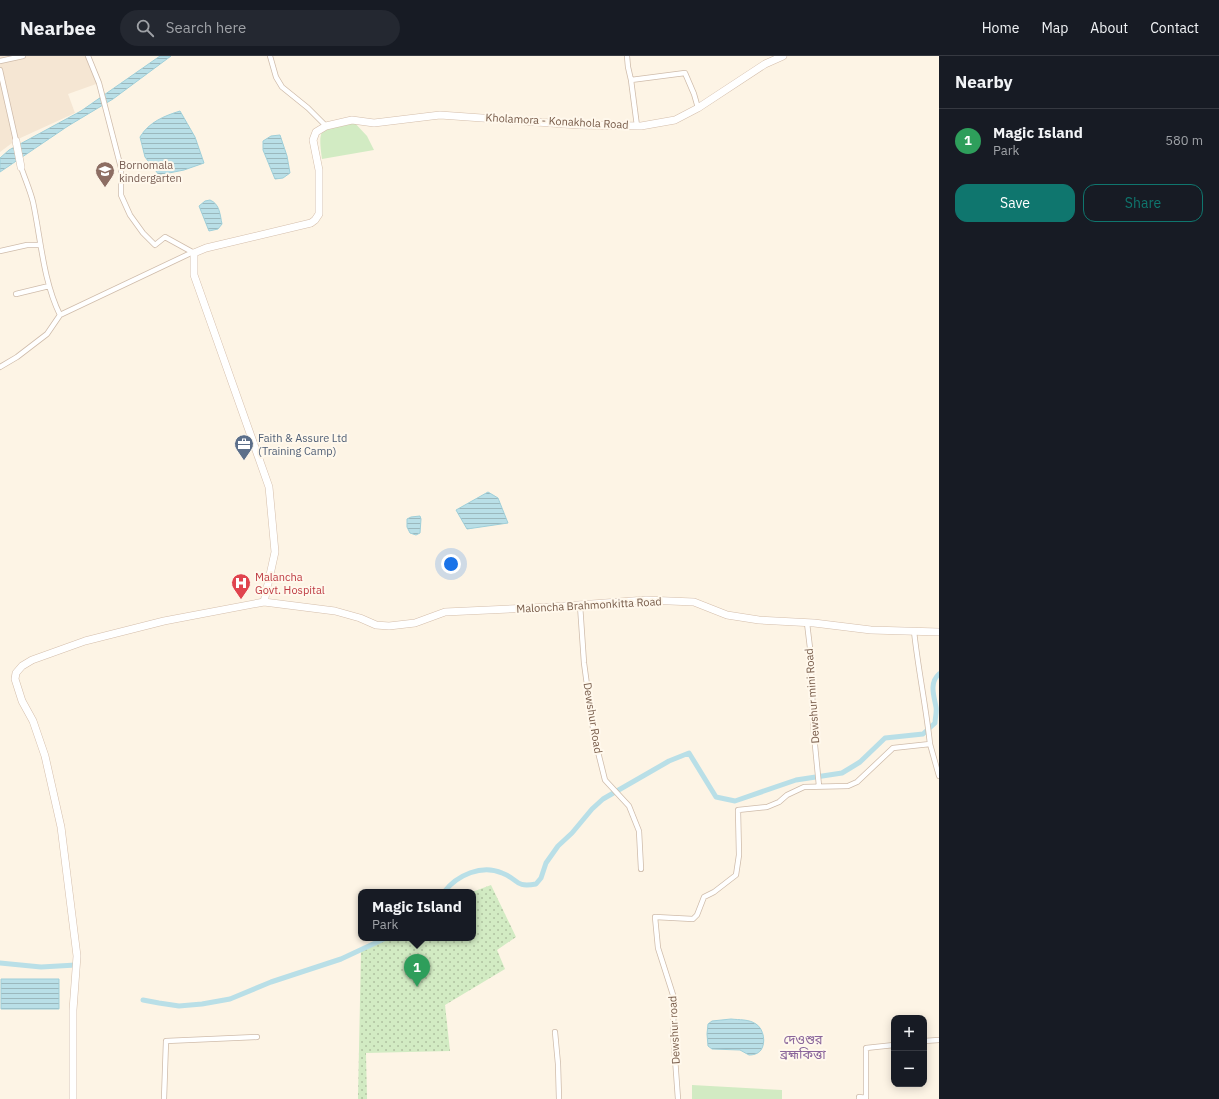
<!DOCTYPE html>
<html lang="en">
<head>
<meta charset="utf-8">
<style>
  body { margin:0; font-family:"IBM Plex Sans","Noto Sans Bengali",sans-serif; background:#242831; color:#f1f3f6 }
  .controls { position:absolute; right:12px; bottom:12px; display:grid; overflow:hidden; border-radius:8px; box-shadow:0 2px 10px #0003 }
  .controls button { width:36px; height:36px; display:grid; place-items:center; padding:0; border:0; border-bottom:1px solid #363941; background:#171b24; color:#f1f3f6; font:20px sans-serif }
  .you { position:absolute; left:451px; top:508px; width:14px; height:14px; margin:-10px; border:3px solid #fff; border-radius:50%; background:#1a73e8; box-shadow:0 0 0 6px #1a73e833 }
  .badge { display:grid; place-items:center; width:26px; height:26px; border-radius:50%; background:#0f766e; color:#fff; font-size:13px; font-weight:700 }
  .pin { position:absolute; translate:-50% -33px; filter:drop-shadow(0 1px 2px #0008) }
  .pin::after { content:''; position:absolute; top:21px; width:14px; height:12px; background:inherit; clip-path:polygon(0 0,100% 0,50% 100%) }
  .popup { position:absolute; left:358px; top:833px; width:118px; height:52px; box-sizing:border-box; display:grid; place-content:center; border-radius:8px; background:#171b24; filter:drop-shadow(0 1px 3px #0005); font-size:13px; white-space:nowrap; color:#9ea1a6 }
  .popup b { font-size:15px; color:#f1f3f6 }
  .popup::after { content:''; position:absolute; left:50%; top:100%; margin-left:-8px; border:8px solid transparent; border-top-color:#171b24 }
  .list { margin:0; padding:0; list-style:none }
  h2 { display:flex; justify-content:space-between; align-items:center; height:52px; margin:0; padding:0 16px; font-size:17px }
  h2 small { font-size:13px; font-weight:400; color:#9ea1a6 }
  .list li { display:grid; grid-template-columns:26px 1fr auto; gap:12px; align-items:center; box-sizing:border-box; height:64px; padding:0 16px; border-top:1px solid #363941 }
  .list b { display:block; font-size:15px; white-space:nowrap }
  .list p { margin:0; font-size:13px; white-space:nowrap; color:#9ea1a6 }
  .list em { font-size:13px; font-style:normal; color:#9ea1a6 }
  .actions { display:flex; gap:8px; padding:12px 16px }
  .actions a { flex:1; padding:9px 0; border:1px solid #0f766e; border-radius:12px; text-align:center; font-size:14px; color:#0f766e }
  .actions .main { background:#0f766e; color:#fff }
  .icon { flex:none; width:22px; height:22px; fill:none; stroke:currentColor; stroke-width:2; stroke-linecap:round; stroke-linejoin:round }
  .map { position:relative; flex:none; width:939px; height:1043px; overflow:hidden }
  header { display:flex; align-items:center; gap:24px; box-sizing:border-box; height:56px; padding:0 20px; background:#171b24; border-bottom:1px solid #363941 }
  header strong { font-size:19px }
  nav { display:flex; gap:22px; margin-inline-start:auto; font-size:14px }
  .search { width:280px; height:36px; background:#242831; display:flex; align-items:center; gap:10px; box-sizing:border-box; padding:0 14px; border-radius:22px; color:#9ea1a6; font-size:15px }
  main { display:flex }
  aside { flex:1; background:#171b24 }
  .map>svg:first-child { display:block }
  .residential { fill:#f5e6d3 }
  .green { fill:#d2ebc3 }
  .park { fill:url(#park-dots) }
  .water { fill:url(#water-rules); stroke:#9fcfd9 }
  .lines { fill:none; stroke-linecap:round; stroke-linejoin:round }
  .canal { stroke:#b9dfe7; stroke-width:5 }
  .street-casing { stroke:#cfbcab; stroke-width:6 }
  .secondary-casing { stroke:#d4beab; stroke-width:8 }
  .street { stroke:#fff; stroke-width:4.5 }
  .secondary { stroke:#fff; stroke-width:7 }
  .labels { text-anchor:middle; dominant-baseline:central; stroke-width:4; stroke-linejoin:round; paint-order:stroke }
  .street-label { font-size:11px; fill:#775b49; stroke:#fff8ec }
  .education-label { font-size:11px; fill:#785e54; stroke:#fff8ec; text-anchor:start }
  .service-label { font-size:11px; fill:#4e5e75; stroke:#fff8ec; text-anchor:start }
  .health-label { font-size:11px; fill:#be3a42; stroke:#fff8ec; text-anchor:start }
  .quarter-label { font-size:13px; fill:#8a659b; stroke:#fff8ec }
</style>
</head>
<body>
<header>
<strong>Nearbee</strong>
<div class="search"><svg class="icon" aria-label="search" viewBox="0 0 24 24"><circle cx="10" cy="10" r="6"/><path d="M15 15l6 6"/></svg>Search here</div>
<nav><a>Home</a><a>Map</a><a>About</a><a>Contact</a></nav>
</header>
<main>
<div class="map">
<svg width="939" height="1043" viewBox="0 0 939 1043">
  <defs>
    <pattern id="park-dots" width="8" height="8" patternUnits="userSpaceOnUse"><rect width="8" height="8" fill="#d2ebc3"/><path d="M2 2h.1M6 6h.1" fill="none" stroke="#afc1a0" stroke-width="1.8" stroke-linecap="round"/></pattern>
    <pattern id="water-rules" width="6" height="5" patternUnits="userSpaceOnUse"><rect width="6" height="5" fill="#b9dfe7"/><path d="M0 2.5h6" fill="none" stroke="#9bb8bd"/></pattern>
  </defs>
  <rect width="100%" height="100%" fill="#fdf4e5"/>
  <!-- residential -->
  <path class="residential" d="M 0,0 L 89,0 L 99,27 L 68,38 L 75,57 L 16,84 L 0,96 Z"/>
  <!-- green -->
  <path class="green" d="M 352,64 L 367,80 L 374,94 L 322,103 C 317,69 322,71 352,64 Z
    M 692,1029 L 782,1034 L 782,1043 L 692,1043 Z"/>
  <!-- park -->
  <path class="park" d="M 491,829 L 516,881 L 497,894 L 505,913 L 445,949 L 450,995 L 366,997 L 367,1043 L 358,1043 L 361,895 L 389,882 L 473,882 L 472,836 Z"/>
  <!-- water -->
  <path class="water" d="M 160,0 L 171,0 L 113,43 L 68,70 L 0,116 L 0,102 L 9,94 L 81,55 Z
    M 180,55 L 195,81 L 204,107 L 184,114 L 159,119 L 145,101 L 140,81 C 149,66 164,60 180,55 Z
    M 280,79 L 287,100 L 290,117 L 283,122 L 275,123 L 263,94 L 263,85 L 271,80 Z
    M 210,144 C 220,148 220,159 222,168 L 218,173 L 209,175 L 199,150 L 205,145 Z
    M 488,436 L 498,442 L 508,467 L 467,473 L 456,454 Z
    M 420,460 L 421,463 L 420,477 L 416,479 L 410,477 L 407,471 L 407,463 L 411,461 Z
    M 1,923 L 59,923 L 59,953 L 1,953 Z
    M 731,963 C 739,964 749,963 756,968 C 764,973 766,987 761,994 C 758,998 753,999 749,999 L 740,994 L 712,993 L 708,990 L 707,978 L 708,968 L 712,965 Z"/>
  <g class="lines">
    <!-- canal -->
    <path class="canal" d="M 444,836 C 457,819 482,808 502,817 C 519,823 514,832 536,828 L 541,822 L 546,807 L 558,790 L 572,777 L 592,753 L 603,743 L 669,705 L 689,697 L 716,741 L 735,745 L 796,724 L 842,717 L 860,706 L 885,682 L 923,678 L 935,667 C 935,662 937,656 936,651 C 934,640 929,627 939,618
      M 0,907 L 41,911 L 76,909
      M 143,944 L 159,947 L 179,950 L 202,948 L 230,943 L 271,926 L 341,903 L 386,882"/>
    <!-- street casing -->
    <g class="street-casing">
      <path id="street" d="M 88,0 L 99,27 L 121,112 L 121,139 L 130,159 L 143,177 L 155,189 L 165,181 L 194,197
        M 270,0 L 276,21 L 282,31 L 308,52 L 326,70
        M 627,0 L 628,11 L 631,24
        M 0,5 L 23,0
        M 0,14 L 16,85
        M 637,70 L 631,24 L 685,17 L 694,38 L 698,52
        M 21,111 C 25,123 30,134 33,146 C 41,184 43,224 60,259
        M 0,195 L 27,189 L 40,189
        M 16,238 L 49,230
        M 0,311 L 17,301 L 47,278 L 60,259 L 193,196
        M 580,549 L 584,607 L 594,680 L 605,724 L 629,750 L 639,775 L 641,813
        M 807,567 L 810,592 L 814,679 L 819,730
        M 930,688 L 939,720
        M 555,976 L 558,1008 L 559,1043
        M 924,985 L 939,984
        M 164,1043 L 166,985 L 257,981
        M 678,1043 L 673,975 L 674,942 L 658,892 L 655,861 L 693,863 L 697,859 L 704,841 L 714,836 L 736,819 L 739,799 L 738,754 L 767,751 L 779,746 L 787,739 L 804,731 L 848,730 L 857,726 L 893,692 L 930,688 C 926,650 918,613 914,575
        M 859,1043 L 859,1041 L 866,1042 L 866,992 L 894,989"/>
    </g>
    <!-- secondary casing -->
    <g class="secondary-casing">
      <path id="secondary" d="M 16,85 L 21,111
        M 264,546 L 335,555 L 360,562 L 376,569 L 389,570 L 415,567 L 445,556 L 551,551 L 646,544 L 694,546 L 727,559 L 759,564 L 814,567 L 871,574 L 939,576
        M 73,1043 L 73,954 L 77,900 L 61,771 L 45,700 L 33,665 L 22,645 L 15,623 L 16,617 L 22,610 L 32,604 L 85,585 L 164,565 L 264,546 L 275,496 L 269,431 L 194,219 L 194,197 L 206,192 L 311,167 L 315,164 L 319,158 L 319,114 L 313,84 L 316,76 L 326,70 L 352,64 L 374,67 L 440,59 L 579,69 L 641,70 L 675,64 L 698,52 L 765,8 L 783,0"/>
    </g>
    <!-- street -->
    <use href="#street" class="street"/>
    <!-- secondary -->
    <use href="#secondary" class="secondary"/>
  </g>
  <!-- icons -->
  <defs>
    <g id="school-pin" transform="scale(1)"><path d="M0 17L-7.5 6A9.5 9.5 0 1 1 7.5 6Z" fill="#8d6e63" stroke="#fff8ec"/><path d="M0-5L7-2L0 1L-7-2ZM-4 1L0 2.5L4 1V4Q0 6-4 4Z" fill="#fff"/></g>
    <g id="office-pin" transform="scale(1)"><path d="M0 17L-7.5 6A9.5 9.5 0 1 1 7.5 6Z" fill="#5c6f8a" stroke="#fff8ec"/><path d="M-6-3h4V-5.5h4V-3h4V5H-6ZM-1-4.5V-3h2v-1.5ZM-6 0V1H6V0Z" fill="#fff"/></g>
    <g id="hospital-pin" transform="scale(1)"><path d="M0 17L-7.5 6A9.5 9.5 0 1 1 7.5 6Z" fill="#e0444e" stroke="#fff8ec"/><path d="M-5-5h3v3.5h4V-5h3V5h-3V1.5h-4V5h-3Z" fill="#fff"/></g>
  </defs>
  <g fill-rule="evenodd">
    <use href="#school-pin" x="105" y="115"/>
    <use href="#office-pin" x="244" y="388"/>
    <use href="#hospital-pin" x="241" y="527"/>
  </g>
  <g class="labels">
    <!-- street labels -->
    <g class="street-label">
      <text transform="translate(557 65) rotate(3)">Kholamora - Konakhola Road</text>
      <text transform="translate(589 549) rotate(-3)">Maloncha Brahmonkitta Road</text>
      <text transform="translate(812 640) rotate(-94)">Dewshur mini Road</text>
      <text transform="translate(593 662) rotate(81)">Dewshur Road</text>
      <text transform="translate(674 974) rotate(-93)">Dewshur road</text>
    </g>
    <!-- education labels -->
    <g class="education-label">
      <text x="119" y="109">Bornomala<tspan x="119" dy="13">kindergarten</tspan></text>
    </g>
    <!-- service labels -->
    <g class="service-label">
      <text x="258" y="382">Faith &amp; Assure Ltd<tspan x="258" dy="13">(Training Camp)</tspan></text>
    </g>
    <!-- health labels -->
    <g class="health-label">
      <text x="255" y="521">Malancha<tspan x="255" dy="13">Govt. Hospital</tspan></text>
    </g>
    <!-- quarter labels -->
    <g class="quarter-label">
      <text x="803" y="983">দেওশুর<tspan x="803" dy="15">ব্রহ্মকিত্তা</tspan></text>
    </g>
  </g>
</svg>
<div class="controls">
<button>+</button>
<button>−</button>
</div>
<div class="you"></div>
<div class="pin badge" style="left:417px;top:931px;background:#2e9e5b">1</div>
<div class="popup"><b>Magic Island</b>Park</div>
</div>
<aside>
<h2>Nearby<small></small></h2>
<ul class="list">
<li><span class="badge" style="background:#2e9e5b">1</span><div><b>Magic Island</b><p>Park</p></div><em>580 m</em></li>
</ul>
<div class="actions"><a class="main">Save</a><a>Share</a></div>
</aside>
</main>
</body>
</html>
